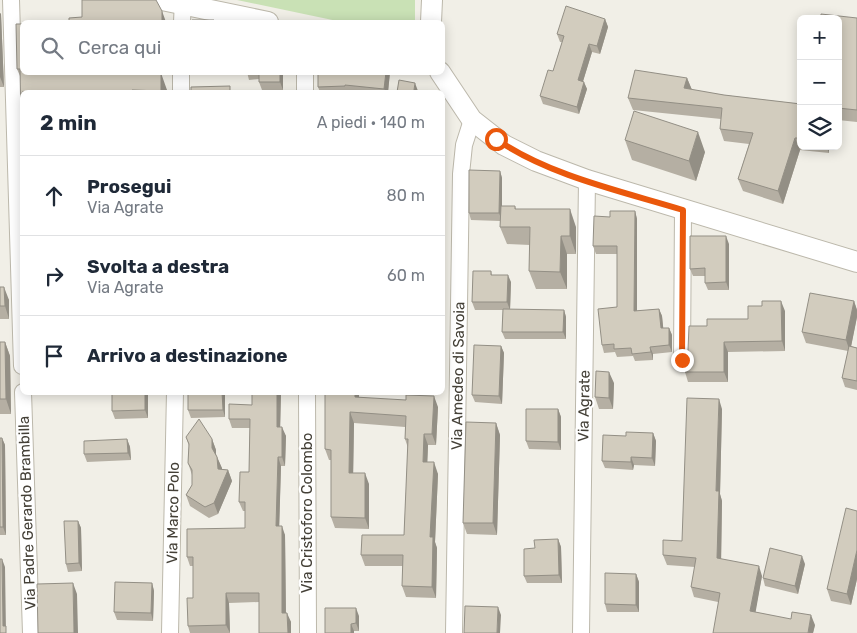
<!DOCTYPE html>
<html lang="it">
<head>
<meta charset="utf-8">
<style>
  body { margin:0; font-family:Rubik,sans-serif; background:#f2f2f3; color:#1f2937 }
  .controls { position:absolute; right:15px; top:15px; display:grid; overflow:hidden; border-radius:8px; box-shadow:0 2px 12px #0003 }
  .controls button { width:45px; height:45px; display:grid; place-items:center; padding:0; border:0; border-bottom:1px solid #e0e1e3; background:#fff; color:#1f2937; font:25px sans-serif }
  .stop { position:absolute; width:15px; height:15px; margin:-11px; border:4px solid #ea580c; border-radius:50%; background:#fff }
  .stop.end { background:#ea580c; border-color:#fff; box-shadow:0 1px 5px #0008 }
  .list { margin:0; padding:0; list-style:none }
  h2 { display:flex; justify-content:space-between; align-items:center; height:65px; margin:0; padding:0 20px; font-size:21px }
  h2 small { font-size:16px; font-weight:400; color:#747a83 }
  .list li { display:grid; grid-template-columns:32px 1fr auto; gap:15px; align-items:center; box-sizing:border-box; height:80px; padding:0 20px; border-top:1px solid #e0e1e3 }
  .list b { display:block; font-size:19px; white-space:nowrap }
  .list p { margin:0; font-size:16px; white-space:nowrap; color:#747a83 }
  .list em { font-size:16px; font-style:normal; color:#747a83 }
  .icon { flex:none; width:28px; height:28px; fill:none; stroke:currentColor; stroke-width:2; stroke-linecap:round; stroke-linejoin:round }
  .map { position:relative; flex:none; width:857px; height:633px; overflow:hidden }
  .search { position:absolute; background:#fff; box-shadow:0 2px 12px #0003; left:20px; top:20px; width:425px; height:55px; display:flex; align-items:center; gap:12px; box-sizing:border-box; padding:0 18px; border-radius:8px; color:#747a83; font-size:19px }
  .panel { position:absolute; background:#fff; box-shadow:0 2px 12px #0003; left:20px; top:90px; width:425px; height:305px; border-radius:8px }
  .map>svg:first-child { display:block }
  .green { fill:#c9e1b5 }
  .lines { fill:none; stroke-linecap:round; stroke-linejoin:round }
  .minor-casing { stroke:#bcb8ab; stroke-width:18 }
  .tertiary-casing { stroke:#bcb8ab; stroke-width:22 }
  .minor { stroke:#fff; stroke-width:16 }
  .tertiary { stroke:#fff; stroke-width:20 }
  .wall { fill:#b5afa3 }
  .shaded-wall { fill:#938f85 }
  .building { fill:#d2ccbe; stroke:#938f85 }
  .route { stroke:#ea580c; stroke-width:6 }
  .labels { text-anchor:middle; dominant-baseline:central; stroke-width:4.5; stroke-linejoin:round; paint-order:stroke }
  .street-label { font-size:15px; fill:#444037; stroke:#fff }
</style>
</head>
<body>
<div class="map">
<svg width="857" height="633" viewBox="0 0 857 633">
  <rect width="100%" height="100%" fill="#f1efe7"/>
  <!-- green -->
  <path class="green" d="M 237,0 L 415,0 L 415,22 L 342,22 Z"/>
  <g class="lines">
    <!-- minor casing -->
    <g class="minor-casing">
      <path id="minor" d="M 11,0 L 22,366
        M 182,22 L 183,0
        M 305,72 L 305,92
        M 181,92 L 181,72
        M 682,360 L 683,210
        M 23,392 L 31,633
        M 307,392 L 308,633
        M 170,633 L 175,392
        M 454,633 L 461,174 L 464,145 L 472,120
        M 581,633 L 587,180"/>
    </g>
    <!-- tertiary casing -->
    <g class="tertiary-casing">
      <path id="tertiary" d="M 162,0 L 268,22
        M 431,22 L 432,0
        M 440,72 L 472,120 L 504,145 L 536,161 L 587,180 L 857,262"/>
    </g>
    <!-- minor -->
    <use href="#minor" class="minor"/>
    <!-- tertiary -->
    <use href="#tertiary" class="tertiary"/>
  </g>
  <!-- wall -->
  <path class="wall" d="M 0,13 L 1,14 L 4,87 L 0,87 Z
    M 857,18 L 857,122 L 838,120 L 838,19 Z
    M 605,19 L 608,27 L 600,54 L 592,52 L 583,81 L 587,89 L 579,114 L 543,104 L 540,96 L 553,71 L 562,42 L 560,42 L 557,34 Z
    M 22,24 L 22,72 L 146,73 L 167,90 L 167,92 L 22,92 L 20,76 L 17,69 Z
    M 247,72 L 283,72 L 283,90 L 262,90 L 259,82 L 259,79 L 249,80 Z
    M 318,72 L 390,72 L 388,92 L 320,92 L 318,87 Z
    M 687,78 L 692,90 L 724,95 L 801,104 L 801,146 L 829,146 L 829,153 L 800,150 L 783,204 L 743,191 L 738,179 L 749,144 L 724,141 L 720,129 L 721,119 L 633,110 L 628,98 Z
    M 625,140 L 705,152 L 696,181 L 632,160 Z
    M 500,171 L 502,178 L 502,206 L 515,206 L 516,209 L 576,227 L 576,254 L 567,254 L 567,289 L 536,289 L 529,271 L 530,245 L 507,244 L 500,227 L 500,221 L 471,220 L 469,213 Z
    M 635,211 L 637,219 L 637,311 L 659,309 L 662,316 L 663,328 L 669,328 L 672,335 L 672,352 L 653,354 L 653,360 L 635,361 L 633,356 L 617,357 L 615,352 L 604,353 L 602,345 L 617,307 L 617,254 L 596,254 L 593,246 L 610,217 Z
    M 729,244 L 729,290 L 708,290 L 705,283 L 705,276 L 693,276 L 690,269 Z
    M 491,271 L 492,275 L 511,282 L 510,310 L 564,310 L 566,317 L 566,339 L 505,339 L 502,332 L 503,310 L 475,310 L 472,302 Z
    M 0,287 L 9,300 L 9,319 L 0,319 Z
    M 854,301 L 857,310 L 857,317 L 851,346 L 857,348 L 857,390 L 845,387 L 842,378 L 848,351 L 806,343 L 802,332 Z
    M 785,311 L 785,351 L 728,352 L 728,382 L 688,382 L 685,372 L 748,319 Z
    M 0,342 L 5,342 L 10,356 L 11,414 L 0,414 Z
    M 501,346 L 504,353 L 502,404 L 475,402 L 472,395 Z
    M 614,383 L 613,409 L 599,409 L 595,397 Z
    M 112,392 L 148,392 L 148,418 L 115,419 L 112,411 Z
    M 191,392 L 225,392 L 225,417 L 191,418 L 188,410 Z
    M 281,392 L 280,427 L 286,436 L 285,466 L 281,466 L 279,526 L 285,535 L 286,613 L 291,622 L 291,633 L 259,633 L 259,602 L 229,603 L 230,633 L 190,633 L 188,626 L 193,598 L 193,566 L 190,566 L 187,557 L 245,528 L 245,511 L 243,511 L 239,502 L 249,472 L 250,428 L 232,428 L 229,419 L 252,405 Z
    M 359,397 L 438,407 L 436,445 L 428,445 L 427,462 L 438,474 L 435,542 L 437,548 L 436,598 L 406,597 L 402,586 L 403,566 L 365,566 L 361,555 L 404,535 L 408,448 L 405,439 L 405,427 L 354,423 L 353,473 L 369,484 L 369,529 L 335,528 L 331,517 L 331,460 L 329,460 L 325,449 Z
    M 558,409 L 561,417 L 561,450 L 529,449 L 526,441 Z
    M 722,409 L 720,494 L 722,501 L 721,559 L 762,576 L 755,612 L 815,625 L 813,633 L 718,602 L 694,597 L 691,587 L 695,567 L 667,565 L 663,555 L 682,541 Z
    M 496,423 L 500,435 L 497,535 L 467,534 L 463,523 Z
    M 653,433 L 656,441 L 655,466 L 634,465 L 633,470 L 605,468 L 602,461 L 626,436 Z
    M 186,437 L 212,439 L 216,450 L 216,454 L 222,469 L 228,470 L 232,481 L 218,514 L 209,518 L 190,506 L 186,495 L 192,485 L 192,475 L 188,463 L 189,446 Z
    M 0,438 L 2,438 L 5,445 L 6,535 L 0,535 Z
    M 127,439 L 130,447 L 131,460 L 87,462 L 84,454 Z
    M 857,511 L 857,579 L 851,605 L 831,601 L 827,589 Z
    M 78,521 L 81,528 L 82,571 L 68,572 L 66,564 Z
    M 558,539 L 561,547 L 562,583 L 527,583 L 524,576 L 535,548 Z
    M 805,564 L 798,594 L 765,586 L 763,578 Z
    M 636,574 L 639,582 L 639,612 L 607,612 L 605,604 Z
    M 152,583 L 154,591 L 153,621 L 117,620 L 114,612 Z
    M 359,616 L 359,631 L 354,631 L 354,633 L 325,633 Z"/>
  <!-- shaded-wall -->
  <path class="shaded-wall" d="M 162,11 L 166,22 L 162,22 Z
    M 0,13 L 1,14 L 4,87 L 0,77 Z
    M 605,19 L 608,27 L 600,54 L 597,46 Z
    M 589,44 L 592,52 L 581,88 L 578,80 Z
    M 280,72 L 283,72 L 283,90 L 280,82 Z
    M 386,72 L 390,72 L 388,92 L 386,92 L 384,89 Z
    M 161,73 L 167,90 L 167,92 L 161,92 Z
    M 687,78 L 692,90 L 684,88 Z
    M 584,82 L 587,89 L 579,114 L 577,107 Z
    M 415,83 L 418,91 L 414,90 Z
    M 698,132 L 705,152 L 696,181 L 689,161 Z
    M 795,138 L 800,150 L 783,204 L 778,191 Z
    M 826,146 L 829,146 L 829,153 Z
    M 500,171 L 502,178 L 502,221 L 499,213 Z
    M 570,209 L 576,227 L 576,254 L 570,236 Z
    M 635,211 L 637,219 L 637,319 L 634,311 Z
    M 561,236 L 567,254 L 567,289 L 560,272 Z
    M 726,236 L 729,244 L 729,290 L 726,282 Z
    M 508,275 L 511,282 L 510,310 L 507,302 Z
    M 4,287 L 9,300 L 9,319 L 5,306 Z
    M 781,301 L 785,311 L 785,351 L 782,341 Z
    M 854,301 L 857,310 L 857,317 L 850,352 L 846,340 Z
    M 659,309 L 662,316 L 664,335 L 661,328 Z
    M 564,310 L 566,317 L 566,339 L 563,332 Z
    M 669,328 L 672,335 L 672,352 L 669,345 Z
    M 5,342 L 10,356 L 11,414 L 6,399 Z
    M 724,342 L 728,352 L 728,382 L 724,372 Z
    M 501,346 L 504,353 L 502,404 L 499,396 Z
    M 650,347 L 653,354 L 653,360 L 651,352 Z
    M 609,372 L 614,383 L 613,409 L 609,398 Z
    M 145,392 L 148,392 L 148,418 L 145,410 Z
    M 222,392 L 225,392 L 225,417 L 223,410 Z
    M 277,392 L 281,392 L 280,436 L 277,427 Z
    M 355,392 L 359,392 L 359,408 L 355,397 Z
    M 434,396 L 438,407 L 436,445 L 432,434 Z
    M 719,399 L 722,409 L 720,494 L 722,501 L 721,568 L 717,558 L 716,491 Z
    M 558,409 L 561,417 L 561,450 L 558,442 Z
    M 350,412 L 354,423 L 353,484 L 349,473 Z
    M 496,423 L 500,435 L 497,535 L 493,523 Z
    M 282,427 L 286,436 L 285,466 L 282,457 Z
    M 653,433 L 656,441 L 655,466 L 652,458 Z
    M 424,434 L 428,445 L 427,473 L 423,462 Z
    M 2,438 L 5,445 L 6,535 L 3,527 Z
    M 127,439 L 130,447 L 131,460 L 128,453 Z
    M 212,439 L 216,450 L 216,459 L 212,448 Z
    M 217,457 L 222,468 L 222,481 L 218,469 Z
    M 278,457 L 281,466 L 279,535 L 276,526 Z
    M 631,457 L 634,465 L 633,470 L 631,462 Z
    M 434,462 L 438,474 L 435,542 L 437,548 L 436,598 L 432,587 L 430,537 Z
    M 228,470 L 232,481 L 218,514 L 214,503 Z
    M 365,473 L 369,484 L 369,529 L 365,518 Z
    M 78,521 L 81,528 L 82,571 L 79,563 Z
    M 282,526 L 285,535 L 286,622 L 282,613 Z
    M 558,539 L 561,547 L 562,583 L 559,575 Z
    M 857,550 L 857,579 L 851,605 L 847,594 Z
    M 802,556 L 805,564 L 798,594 L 795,586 Z
    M 2,559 L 5,567 L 6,633 L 3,626 Z
    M 759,566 L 762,576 L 754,621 L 750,611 Z
    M 636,574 L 639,582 L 639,612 L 636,605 Z
    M 73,583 L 77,594 L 78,633 L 74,633 Z
    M 152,583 L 154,591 L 153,621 L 151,613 Z
    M 226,593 L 229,603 L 230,633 L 226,625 Z
    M 498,607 L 501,615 L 500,633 L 497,633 Z
    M 356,608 L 359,616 L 359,631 L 356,623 Z
    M 287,613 L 291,622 L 291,633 L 288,633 Z
    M 811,615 L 815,625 L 813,633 L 808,633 Z
    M 351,624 L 354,631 L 354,633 L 351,633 Z"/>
  <!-- building -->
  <path class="building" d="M 82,0 L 156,0 L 162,11 L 162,22 L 69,22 L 69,18 L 82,17 Z
    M 566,6 L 605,19 L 597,46 L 589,44 L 578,80 L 584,82 L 577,107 L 540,96 L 548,70 L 553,71 L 564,36 L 557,34 Z
    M 821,14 L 857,18 L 857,110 L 838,108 L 838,19 L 821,19 Z
    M 192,20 L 214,20 L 214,22 L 192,22 Z
    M 16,24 L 22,24 L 22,72 L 161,73 L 161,91 L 132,90 L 132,92 L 22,92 L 22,174 L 20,69 L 17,69 Z
    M 635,70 L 687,78 L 684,88 L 724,95 L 801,104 L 801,138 L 795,138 L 778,191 L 738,179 L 753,133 L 720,129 L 722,108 L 628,98 Z
    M 259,72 L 280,72 L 280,82 L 259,82 Z
    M 318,72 L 386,72 L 384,89 L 345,85 L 345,86 L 318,87 Z
    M 399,80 L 415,83 L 414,90 L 428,92 L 397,92 Z
    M 230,86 L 230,92 L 191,92 L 191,87 Z
    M 634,111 L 698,132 L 689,161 L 625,140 Z
    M 469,170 L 500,171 L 499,213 L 469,213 Z
    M 501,206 L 515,206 L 515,209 L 570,209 L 570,236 L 561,236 L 560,272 L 529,271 L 530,227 L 500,227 Z
    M 610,211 L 635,211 L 634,311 L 659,309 L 661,328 L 669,328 L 669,345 L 650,347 L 651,352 L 632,354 L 631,348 L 614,349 L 614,344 L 602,345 L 598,309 L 617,307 L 617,246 L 593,246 L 594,216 L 610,217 Z
    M 690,236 L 726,236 L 726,282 L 705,283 L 705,268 L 690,269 Z
    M 473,271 L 491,271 L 491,275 L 508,275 L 507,302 L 472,302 Z
    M 0,287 L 4,287 L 5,306 L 0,306 Z
    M 810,293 L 854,301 L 846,340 L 802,332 Z
    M 762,301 L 781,301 L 782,341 L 724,342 L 724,372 L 685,372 L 685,357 L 688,350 L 689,326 L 707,326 L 707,319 L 748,319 L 748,306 L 762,306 Z
    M 503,309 L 564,310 L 563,332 L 502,332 Z
    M 0,342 L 5,342 L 6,399 L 0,399 Z
    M 474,345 L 501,346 L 499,396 L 472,395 Z
    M 849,346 L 857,348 L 857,381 L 842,378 Z
    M 596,371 L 609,372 L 609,398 L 595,397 Z
    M 112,392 L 145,392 L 145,410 L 112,411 Z
    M 191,392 L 222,392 L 223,410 L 188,410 L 188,394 L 192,394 Z
    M 252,392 L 277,392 L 277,427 L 282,427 L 282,457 L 278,457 L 276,526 L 282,526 L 282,613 L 287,613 L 288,633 L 259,633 L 259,593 L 226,593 L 226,625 L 188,626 L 187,598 L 193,598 L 193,557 L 187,557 L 187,529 L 245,528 L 245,502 L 239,502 L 240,472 L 249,472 L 250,419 L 229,419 L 229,404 L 252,405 Z
    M 325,392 L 355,392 L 355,397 L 406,400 L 406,395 L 434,396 L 432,434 L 424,434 L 423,462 L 434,462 L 430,537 L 433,537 L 432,587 L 402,586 L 403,555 L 361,555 L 362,535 L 404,535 L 408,439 L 405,439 L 406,416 L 350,412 L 349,473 L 365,473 L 365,518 L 331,517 L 331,450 L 325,449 Z
    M 687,398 L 719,399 L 716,491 L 719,491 L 717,558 L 759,566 L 750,611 L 791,619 L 792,612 L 811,615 L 808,633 L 713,633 L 720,593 L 691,587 L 696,558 L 663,555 L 663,540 L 682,541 Z
    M 526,409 L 558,409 L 558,442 L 526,441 Z
    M 199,419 L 212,439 L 212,448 L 217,457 L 218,469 L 228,470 L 214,503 L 205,507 L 186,495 L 192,485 L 192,470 L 188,463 L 189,444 L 186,437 Z
    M 466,422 L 496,423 L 493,523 L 463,523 Z
    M 626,432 L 653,433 L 652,458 L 631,457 L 631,462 L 602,461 L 603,435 L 626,436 Z
    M 0,438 L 2,438 L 3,527 L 0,527 Z
    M 127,439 L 128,453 L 84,454 L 84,441 Z
    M 846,508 L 857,511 L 857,550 L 847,594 L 827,589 Z
    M 64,521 L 78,521 L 79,563 L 66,564 Z
    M 558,539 L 559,575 L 524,576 L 524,549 L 535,548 L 534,540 Z
    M 770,548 L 802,556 L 795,586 L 763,578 Z
    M 0,559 L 2,559 L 3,626 L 6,626 L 6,633 L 0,633 Z
    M 605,573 L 636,574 L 636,605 L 605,604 Z
    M 115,582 L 152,583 L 151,613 L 114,612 Z
    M 73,583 L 74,633 L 38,633 L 37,584 Z
    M 465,606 L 498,607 L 497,633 L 464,633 Z
    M 325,608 L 356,608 L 356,623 L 351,624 L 351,633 L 325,633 Z"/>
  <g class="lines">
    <!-- route -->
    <path class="route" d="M 496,139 C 550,176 621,191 683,210 L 682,360"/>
  </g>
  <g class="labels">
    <!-- street labels -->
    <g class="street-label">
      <text transform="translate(458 376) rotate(-89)">Via Amedeo di Savoia</text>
      <text transform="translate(584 406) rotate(-89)">Via Agrate</text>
      <text transform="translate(27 513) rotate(-92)">Via Padre Gerardo Brambilla</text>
      <text transform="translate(173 513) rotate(-89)">Via Marco Polo</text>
      <text transform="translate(307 513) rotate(-90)">Via Cristoforo Colombo</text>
    </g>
  </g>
</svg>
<div class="controls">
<button>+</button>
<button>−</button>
<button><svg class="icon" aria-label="layers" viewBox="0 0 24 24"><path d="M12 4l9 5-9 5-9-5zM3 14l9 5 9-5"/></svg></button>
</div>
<div class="stop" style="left:496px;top:139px"></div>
<div class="stop end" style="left:682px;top:360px"></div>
<div class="search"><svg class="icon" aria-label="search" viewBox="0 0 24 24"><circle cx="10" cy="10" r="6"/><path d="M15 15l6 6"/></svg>Cerca qui</div>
<section class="panel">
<h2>2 min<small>A piedi · 140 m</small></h2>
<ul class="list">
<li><svg class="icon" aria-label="ahead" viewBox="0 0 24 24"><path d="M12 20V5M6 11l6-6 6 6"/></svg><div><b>Prosegui</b><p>Via Agrate</p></div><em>80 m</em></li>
<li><svg class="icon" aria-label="right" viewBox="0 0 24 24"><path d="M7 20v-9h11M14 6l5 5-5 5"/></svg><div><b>Svolta a destra</b><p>Via Agrate</p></div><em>60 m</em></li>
<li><svg class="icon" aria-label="arrive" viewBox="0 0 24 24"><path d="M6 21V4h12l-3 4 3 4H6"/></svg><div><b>Arrivo a destinazione</b></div></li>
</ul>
</section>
</div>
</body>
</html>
